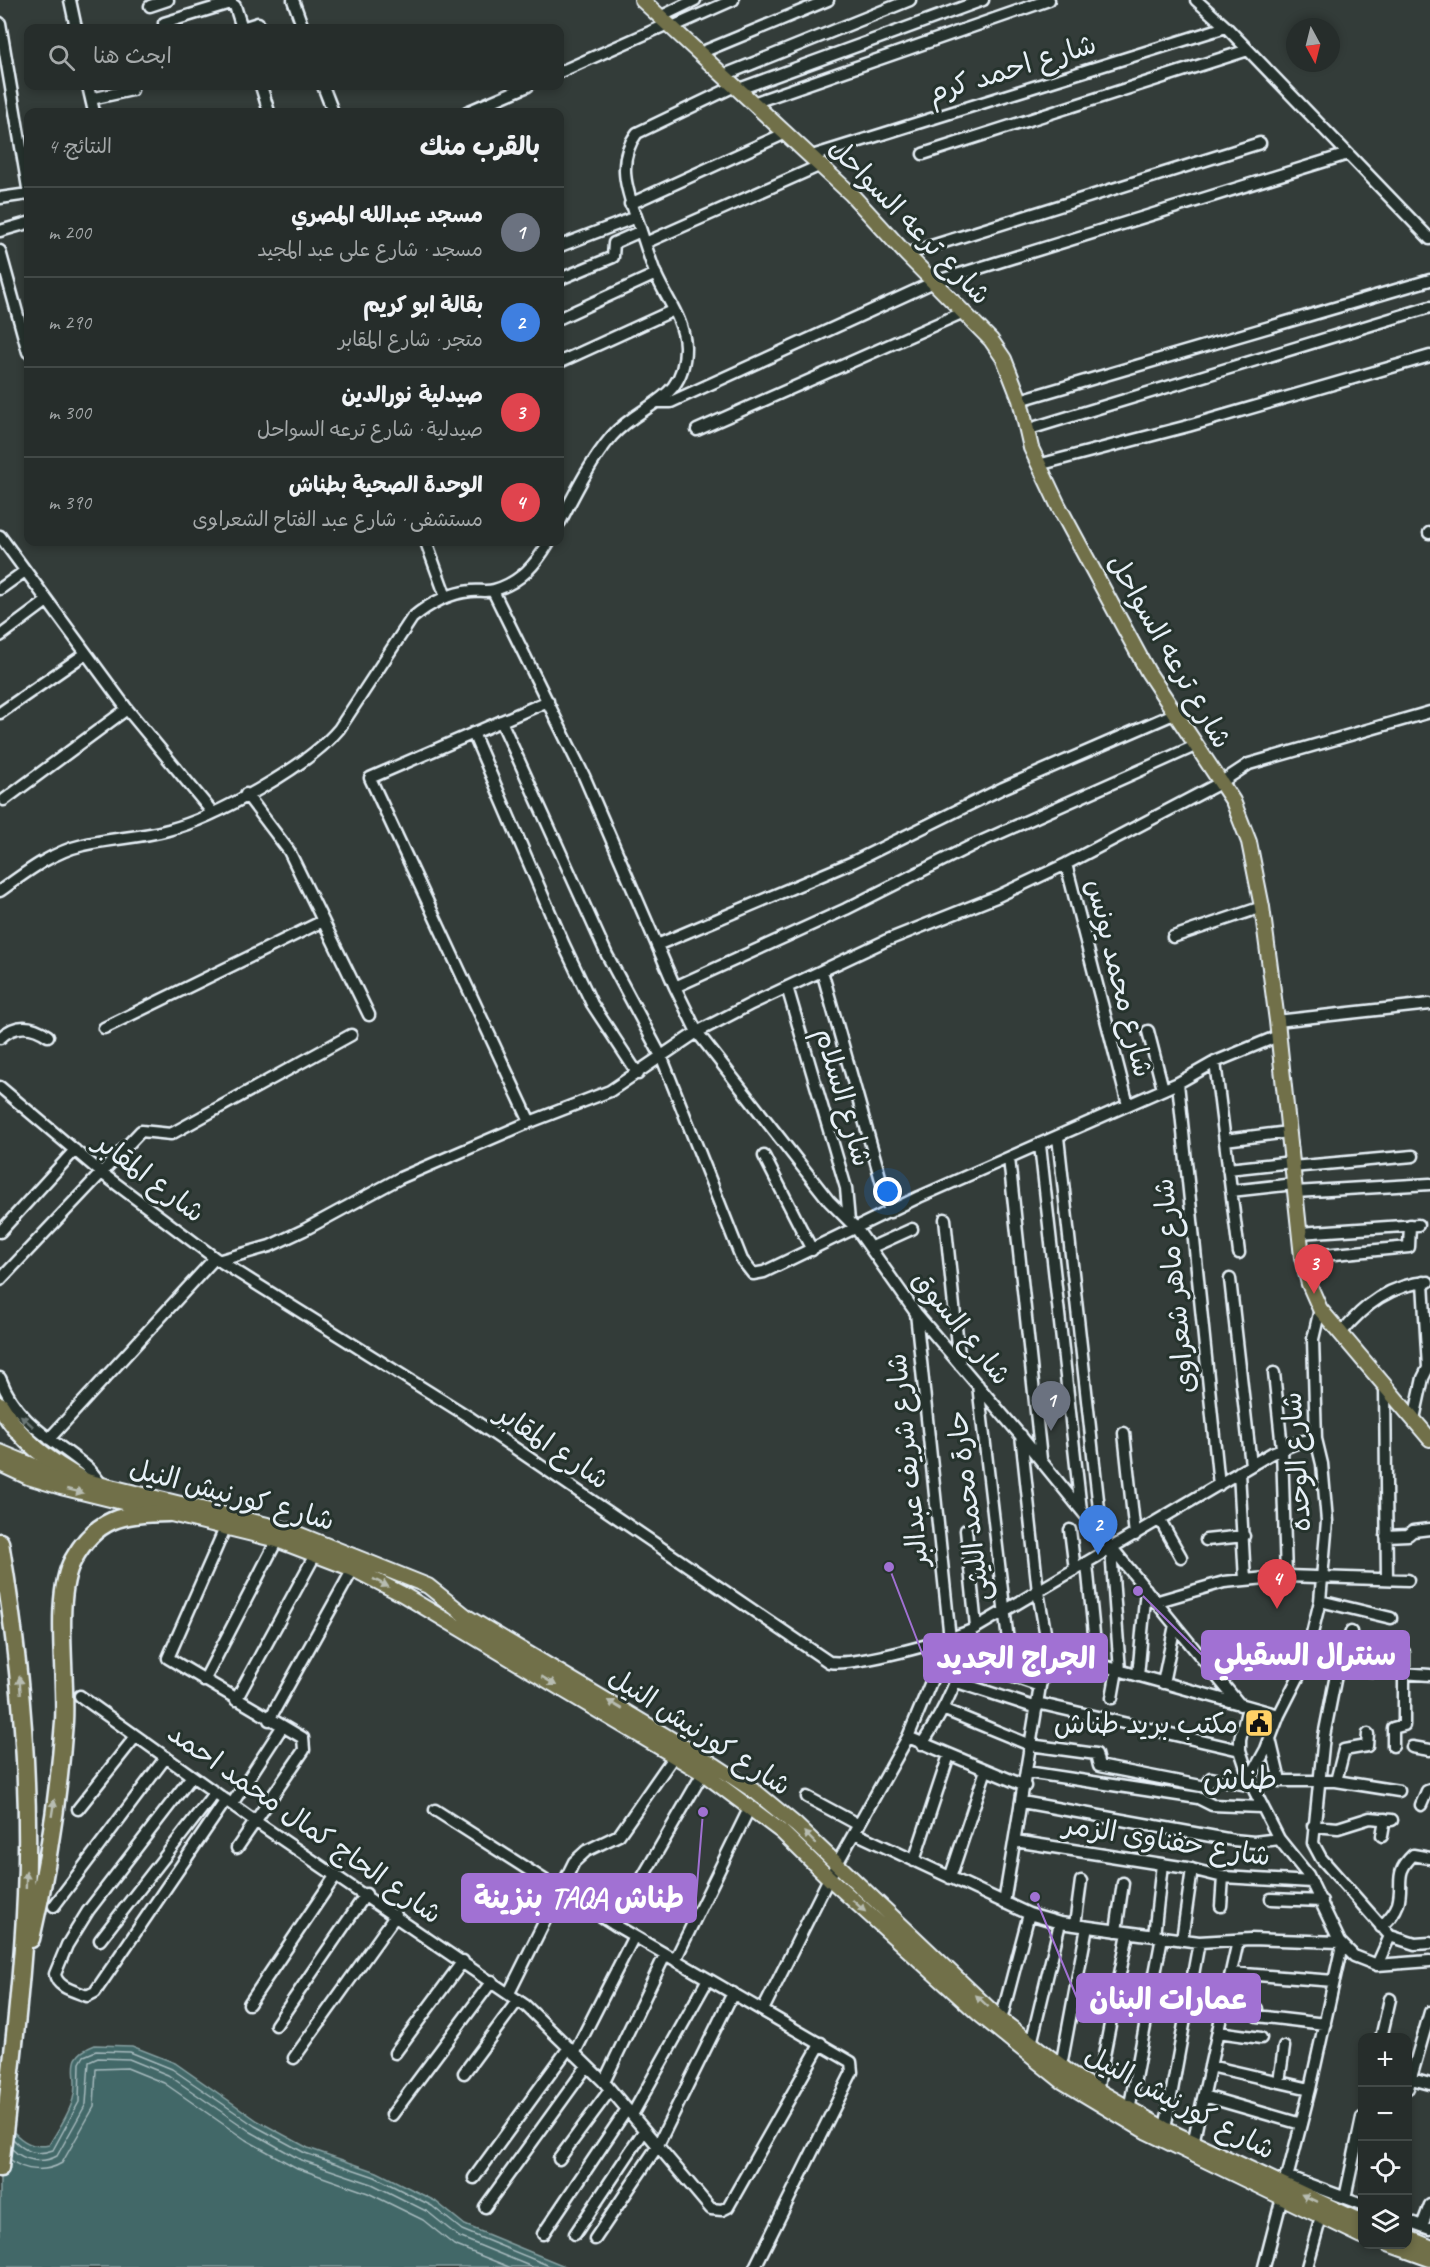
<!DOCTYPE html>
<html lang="ar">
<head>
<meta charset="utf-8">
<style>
  body { margin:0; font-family:Caveat,"Playpen Sans Arabic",sans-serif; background:#2e3533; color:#f1f3f6; direction:rtl }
  .controls { position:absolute; right:18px; bottom:18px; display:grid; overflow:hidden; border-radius:12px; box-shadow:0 3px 9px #0003 }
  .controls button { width:54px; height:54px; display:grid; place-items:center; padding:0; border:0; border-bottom:2px solid #424947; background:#262d2b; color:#f1f3f6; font:30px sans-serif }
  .compass { position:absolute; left:1286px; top:18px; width:54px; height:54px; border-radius:50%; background:#262d2b; box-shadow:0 3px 9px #0003; rotate:173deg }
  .you { position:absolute; left:888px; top:1192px; width:21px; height:21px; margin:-15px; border:4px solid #fff; border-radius:50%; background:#1a73e8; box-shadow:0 0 0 9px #1a73e833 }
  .badge { display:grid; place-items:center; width:39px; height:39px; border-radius:50%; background:#ffd166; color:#fff; font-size:20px; font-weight:700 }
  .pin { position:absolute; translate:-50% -50px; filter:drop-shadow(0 2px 3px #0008) }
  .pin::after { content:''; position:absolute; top:32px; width:21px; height:18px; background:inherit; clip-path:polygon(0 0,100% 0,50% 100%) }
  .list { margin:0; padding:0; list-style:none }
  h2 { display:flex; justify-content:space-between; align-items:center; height:78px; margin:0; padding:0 24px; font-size:26px }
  h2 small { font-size:20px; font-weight:400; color:#a4a8a9 }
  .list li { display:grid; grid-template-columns:39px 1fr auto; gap:18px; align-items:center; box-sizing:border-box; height:90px; padding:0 24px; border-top:2px solid #424947 }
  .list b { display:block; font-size:22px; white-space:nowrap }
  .list p { margin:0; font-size:20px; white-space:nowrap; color:#a4a8a9 }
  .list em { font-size:20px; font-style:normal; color:#a4a8a9 }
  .icon { flex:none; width:33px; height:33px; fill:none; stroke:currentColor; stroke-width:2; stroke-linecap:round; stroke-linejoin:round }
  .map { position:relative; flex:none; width:1430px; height:2267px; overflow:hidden; direction:ltr }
  .search { position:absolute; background:#262d2b; box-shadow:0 3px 9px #0003; left:24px; top:24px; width:540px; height:66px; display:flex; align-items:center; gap:15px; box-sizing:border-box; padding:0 21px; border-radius:12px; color:#a4a8a9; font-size:22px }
  .panel { position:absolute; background:#262d2b; box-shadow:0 3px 9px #0003; left:24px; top:108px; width:540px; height:438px; border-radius:12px; direction:rtl }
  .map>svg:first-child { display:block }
  .water { fill:#436867; stroke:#859fa1; stroke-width:1.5 }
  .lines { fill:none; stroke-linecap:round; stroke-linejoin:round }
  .shore { stroke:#a6babe; stroke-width:1.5 }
  .minor-casing { stroke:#e8f1f8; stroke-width:15 }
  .major-casing { stroke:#e8f1f8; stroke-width:18 }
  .highway-casing { stroke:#e8f1f8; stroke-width:21 }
  .minor { stroke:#26332d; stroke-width:10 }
  .major { stroke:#71704a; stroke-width:14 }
  .highway { stroke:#71704a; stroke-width:16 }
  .oneway { fill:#6a7674 }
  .oneway2 { fill:#b8bdb2 }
  .labels { text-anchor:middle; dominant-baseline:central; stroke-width:6; stroke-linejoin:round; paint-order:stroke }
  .street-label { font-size:28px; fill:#e8f1f8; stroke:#26332d }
  .poi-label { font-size:28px; fill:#e8f1f8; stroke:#26332d; text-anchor:end }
  .quarter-label { font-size:32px; fill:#e8f1f8; stroke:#26332d }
  .leader { fill:none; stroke:#a171d3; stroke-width:2 }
  .callout-dot { fill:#a171d3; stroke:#26332d; stroke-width:2 }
  .callout { fill:#a171d3; stroke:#a171d3; stroke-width:2 }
  .callout-label { font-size:30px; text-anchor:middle; font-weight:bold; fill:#fff }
</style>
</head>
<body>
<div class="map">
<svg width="1430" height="2267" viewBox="0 0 1430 2267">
  <rect width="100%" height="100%" fill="#333c39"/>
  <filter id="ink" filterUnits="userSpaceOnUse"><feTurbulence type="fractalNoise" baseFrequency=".0167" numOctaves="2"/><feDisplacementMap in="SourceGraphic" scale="12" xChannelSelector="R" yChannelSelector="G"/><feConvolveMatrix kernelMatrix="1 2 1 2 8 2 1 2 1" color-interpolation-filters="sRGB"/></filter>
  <g filter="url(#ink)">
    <!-- water -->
    <path class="water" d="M 95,2045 L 132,2046 L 175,2063 L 258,2121 L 308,2148 L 377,2172 L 435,2201 L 465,2225 L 567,2267 L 0,2267 L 0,2117 C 15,2133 25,2150 49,2145 C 57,2131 69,2115 73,2099 C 81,2073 61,2058 95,2045 Z"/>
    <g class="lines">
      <!-- shore -->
      <path class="shore" d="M 13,2139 C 25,2152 36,2156 53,2150 L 79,2102 L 80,2063 L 84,2056 L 96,2051 L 130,2052 L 172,2069 L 255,2126 L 305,2153 L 375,2177 L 432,2206 L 462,2230 L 552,2267
        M 12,2149 C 24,2161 42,2164 57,2156 L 86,2104 L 89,2062 L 98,2058 L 129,2059 L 168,2075 L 251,2132 L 301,2160 L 372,2184 L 428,2212 L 459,2237 L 532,2267
        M 11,2160 C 25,2172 47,2172 62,2163 L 94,2107 L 96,2069 L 127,2068 L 164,2083 L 246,2140 L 297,2168 L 368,2193 L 423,2220 L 454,2245 L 509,2267"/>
      <!-- minor casing -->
      <g class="minor-casing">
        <path id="minor" d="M 70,0 L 76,28
          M 293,0 L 303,28
          M 1196,0 L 1226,27 L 1430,239
          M 150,6 L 168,0
          M 660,17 L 695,0
          M 0,23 L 28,188
          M 164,23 L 230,3 L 235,6 L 242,28
          M 672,27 L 733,0
          M 242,28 L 258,23
          M 700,53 L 828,0
          M 560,72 L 668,24
          M 724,75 L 910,0
          M 88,86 L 94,112
          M 261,86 L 269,112
          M 323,86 L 333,112
          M 739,89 L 983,0
          M 91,99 L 132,90
          M 753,103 L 1049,0
          M 467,112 L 528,86
          M 923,154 L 1248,50
          M 812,156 L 1226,27
          M 0,198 L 28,194
          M 630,204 L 786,133
          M 0,231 L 28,223
          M 645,243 L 821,165
          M 560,246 L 636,217
          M 0,251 L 28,352
          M 906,254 L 1260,143
          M 560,279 L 613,257 L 614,243 L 641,231
          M 560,318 L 656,274
          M 560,362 L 674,310
          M 1020,400 L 1430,280
          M 658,402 L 671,402 L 934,282 L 1348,154
          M 697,430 L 964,312
          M 1026,430 L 1430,307
          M 1038,465 L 1188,426 L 1430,356
          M 560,522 C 575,493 590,462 612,436 C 642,402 686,402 685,346 C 684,320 666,298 656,275 C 650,260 645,243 640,228 C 629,196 614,163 637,133 L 735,86
          M 1429,533 L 1430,533
          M 0,536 L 127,709 L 213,813
          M 426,542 L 446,597
          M 0,589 L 25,571
          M 493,591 L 584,776 L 675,987 L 697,1032 L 829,1201 L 856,1228 L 916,1313 L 1020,1435 L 1240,1705
          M 0,636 L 47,601
          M 0,713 L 85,654
          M 501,721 L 607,955 L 662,1058 L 742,1260 L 753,1274 L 764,1272 L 919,1197 L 1178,1083 L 1215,1062 L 1278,1036
          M 473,733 L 564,945 L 592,1004 L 638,1074
          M 246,794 L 289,851 L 369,1015
          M 4,800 L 127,709
          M 1066,864 L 1128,1105
          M 0,891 C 25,873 52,852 83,845 C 111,838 140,838 168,830 C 215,818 308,766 339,729 L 412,618 C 429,604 449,593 471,591 C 478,590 487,592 494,590 C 520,583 536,564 549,542
          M 1173,937 L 1262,907
          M 657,945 L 853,862 L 1003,788 L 1176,713
          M 822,971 L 890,1212
          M 675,987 L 846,909 L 971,846 L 1195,746
          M 787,987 L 846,1188 L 849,1221
          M 1277,1021 L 1430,1004
          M 104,1028 L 323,921
          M 1148,1031 L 1163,1089
          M 0,1038 C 15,1024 31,1024 48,1036
          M 1215,1062 L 1239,1253
          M 1178,1083 L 1219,1485
          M 0,1087 L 103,1174 L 215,1258 L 469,1417 L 829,1662 C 858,1666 943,1642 972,1630 L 1272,1453 L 1299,1442 L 1316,1439
          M 530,1122 L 370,778 L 548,701
          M 1058,1137 L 1102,1536
          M 1225,1140 L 1288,1132
          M 1040,1145 L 1081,1510
          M 764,1156 L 812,1250
          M 1009,1158 L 1041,1459
          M 1292,1167 L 1413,1156
          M 1228,1169 L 1292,1162
          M 1231,1191 L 1294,1184
          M 1295,1192 L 1430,1184
          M 945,1219 L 960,1365
          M 0,1232 L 75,1150
          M 1299,1233 L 1418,1225
          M 870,1248 L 912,1229
          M 1302,1257 L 1409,1247 L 1410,1225
          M 221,1260 L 270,1246 L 304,1230 L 400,1178 L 530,1122 L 610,1091 L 697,1032 L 749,1005 L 885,941 L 996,897 L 1066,864 L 1220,783 L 1249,764 L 1430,712
          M 1230,1279 L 1251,1465
          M 0,1280 L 141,1131 L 171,1134 L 351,1035
          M 916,1313 L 950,1639
          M 1341,1333 C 1364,1305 1391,1284 1428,1282
          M 1274,1373 L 1282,1448 L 1286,1576
          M 0,1378 C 18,1425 52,1438 88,1468 C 93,1473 98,1480 103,1486
          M 978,1385 L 1010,1658
          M 1385,1385 L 1387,1579
          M 1414,1419 L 1423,1378 L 1428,1368 L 1423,1282
          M 1124,1433 L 1135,1535
          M 1021,1435 L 1038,1592 L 1049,1654
          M 49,1439 L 215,1258
          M 1239,1472 L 1245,1580
          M 1160,1520 L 1181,1557
          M 226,1526 L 168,1658 L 303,1738 L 304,1750 L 237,1848
          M 966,1530 L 976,1627
          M 1070,1530 L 1075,1570
          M 1386,1536 L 1408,1535 L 1413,1531 L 1430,1529
          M 1206,1540 L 1244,1536
          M 1111,1550 L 1120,1671
          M 1087,1564 L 1097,1664
          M 1320,1601 L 1391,1618
          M 1155,1602 L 1224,1582 L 1286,1576 L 1408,1580
          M 1351,1632 L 1337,1670 L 1324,1736 L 1313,1843 L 1321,1858 L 1390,1936 L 1415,1944 L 1430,1943
          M 964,1660 L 1040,1686
          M 1304,1666 L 1430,1675
          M 1386,1672 L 1389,1652
          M 1138,1676 L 1146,1589
          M 204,1681 L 277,1540
          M 957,1682 L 1037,1708
          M 1163,1683 L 1175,1625
          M 80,1696 L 255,1821 L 526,2006 L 604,2082 L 711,2209 L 722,2210 L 728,2207 L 821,2043
          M 1112,1698 L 1117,1670
          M 236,1700 L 316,1553
          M 1037,1703 L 1240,1750
          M 1248,1707 L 1240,1739 L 1240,1750 L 1252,1786 L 1279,1839 L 1308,1875 L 1340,1942 L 1354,1956 L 1377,1965 L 1430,1961
          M 945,1710 L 1030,1745 L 1096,1754 L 1099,1766 L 1206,1787 L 1211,1778 L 1252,1786
          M 269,1720 L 353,1569
          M 908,1737 L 1025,1786
          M 1270,1739 L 1280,1781 L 1336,1781 L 1399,1791
          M 922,1744 C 947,1707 961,1673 972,1630
          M 1393,1746 L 1393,1728 L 1404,1725 L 1404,1652
          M 1412,1747 L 1430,1750
          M 1027,1772 L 1198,1798 L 1212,1805 L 1261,1807
          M 192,1776 L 88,1911 L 67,1945 L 55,1974 C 57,1988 75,1991 87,1996 L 95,1992 L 226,1800
          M 1250,1778 L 1266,1749 L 1279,1715 L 1304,1666 L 1320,1601 L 1327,1521 L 1322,1464 L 1316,1439 L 1313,1339 L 1320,1309
          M 1336,1781 L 1344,1750 L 1367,1746 L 1368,1734
          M 807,1797 L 859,1825
          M 1022,1802 L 1233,1840 L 1254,1842 L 1279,1839
          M 232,1804 L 282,1727
          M 1421,1805 L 1427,1791 L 1430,1790
          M 78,1809 L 136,1736
          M 435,1810 L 615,1925 L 851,2062 L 852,2072 L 755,2267
          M 1313,1826 L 1338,1828 L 1370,1818 L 1392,1820
          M 855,1833 L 1029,1914 L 1060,1923 L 1199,1942 L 1251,1939 L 1340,1942
          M 1382,1836 L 1385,1819
          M 1015,1841 L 1187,1868 L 1223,1877 L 1312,1882
          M 914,1861 L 949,1755
          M 950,1878 L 986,1770
          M 1271,1899 L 1322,1901
          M 1004,1903 L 1040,1686 L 1049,1654 L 1054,1652 L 1279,1715
          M 54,1906 L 166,1757
          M 1221,1906 L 1223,1877
          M 615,1925 L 703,1773
          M 1075,1925 L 1081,1881
          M 1381,1927 C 1388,1920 1395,1913 1398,1904 C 1404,1882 1393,1874 1413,1855 L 1430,1858
          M 1116,1931 L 1123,1883
          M 1154,1936 L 1162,1864
          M 100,1940 L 215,1792
          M 1182,1940 L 1192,1869
          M 675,1960 L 750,1807
          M 1377,1965 L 1390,1936
          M 1232,1973 L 1334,1981
          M 509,1993 L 574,1862 L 586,1851 L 619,1835 L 674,1756
          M 249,2004 L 336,1875
          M 1225,2004 L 1257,2009 L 1257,2016 L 1325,2024
          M 763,2010 L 829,1878 L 908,1737 L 933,1677 L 940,1641
          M 1001,2020 L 1029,1914
          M 276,2025 L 366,1894
          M 1218,2032 L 1261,2038
          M 1381,2038 L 1390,1999
          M 1031,2044 L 1060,1923
          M 395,2053 L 463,1961
          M 574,2054 L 634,1936
          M 294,2058 L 396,1915
          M 1061,2066 L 1087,1927
          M 1210,2066 L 1310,2089
          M 464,2073 L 518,2000
          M 1408,2078 L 1430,2084
          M 604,2082 L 665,1955
          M 1279,2082 L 1284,2047
          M 1408,2088 L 1430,2012
          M 1097,2091 L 1128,1933
          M 1204,2096 L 1301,2124
          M 1129,2110 L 1162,1937
          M 392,2115 L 492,1981
          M 632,2115 L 708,1979
          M 1165,2129 L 1199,1942
          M 1193,2143 L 1238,1941
          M 559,2159 L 610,2090
          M 1286,2176 L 1362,2204
          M 474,2178 L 568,2049
          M 1345,2198 L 1362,2118
          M 485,2207 L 587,2066
          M 1408,2221 L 1430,2229
          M 1422,2226 L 1430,2205
          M 543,2234 L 627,2109
          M 575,2234 L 644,2131
          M 595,2239 L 657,2147 L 733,1993
          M 1264,2267 L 1310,2089 L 1342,1945
          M 1307,2267 L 1321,2217"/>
      </g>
      <!-- major casing -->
      <g class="major-casing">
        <path id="major" d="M 642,0 L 851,194 L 906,254 L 991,340 L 1004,359 L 1020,400 L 1031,448 L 1058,505 L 1148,672 L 1233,801 L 1249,842 L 1262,907 L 1277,1021 L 1302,1257 L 1309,1284 L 1320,1309 L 1430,1439
          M 0,1452 L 49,1472 L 288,1530 L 428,1586 L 467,1617 L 716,1766 L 757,1793 L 796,1825 L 1001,2020 L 1078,2079 L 1165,2129 L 1362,2222
          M 0,1464 L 28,1477 L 61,1487 L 277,1540 L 353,1569 L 402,1594 L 703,1773 L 782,1832 L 829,1878 L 979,2014 L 1062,2081 L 1147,2132 L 1362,2236
          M 1408,2238 L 1430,2247
          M 1388,2244 L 1430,2259"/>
      </g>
      <!-- highway casing -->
      <g class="highway-casing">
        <path id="highway" d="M 0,1405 C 21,1442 50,1462 86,1482
          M 0,1542 C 20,1659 31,1777 26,1896 C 22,1987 10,2078 0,2168
          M 31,1939 C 47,1871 59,1792 64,1722 C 67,1678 53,1595 73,1560 C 96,1518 123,1513 168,1513"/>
      </g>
      <!-- minor -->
      <use href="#minor" class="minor"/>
      <!-- major -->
      <use href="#major" class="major"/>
      <!-- highway -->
      <use href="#highway" class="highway"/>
    </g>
    <!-- one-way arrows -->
    <defs><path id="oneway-solid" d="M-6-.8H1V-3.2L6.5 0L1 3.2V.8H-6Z" transform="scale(1.5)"/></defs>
    <use class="oneway" href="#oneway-solid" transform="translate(27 1421) rotate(-138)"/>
    <g class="oneway2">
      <use href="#oneway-solid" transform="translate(75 1491) rotate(14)"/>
      <use href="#oneway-solid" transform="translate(381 1583) rotate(27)"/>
      <use href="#oneway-solid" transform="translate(549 1681) rotate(31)"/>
      <use href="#oneway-solid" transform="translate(20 1685) rotate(-95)"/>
      <use href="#oneway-solid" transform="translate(615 1705) rotate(-149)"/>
      <use href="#oneway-solid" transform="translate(53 1808) rotate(-81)"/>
      <use href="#oneway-solid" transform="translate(810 1838) rotate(-135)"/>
      <use href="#oneway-solid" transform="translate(26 1880) rotate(-89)"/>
      <use href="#oneway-solid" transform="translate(859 1906) rotate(42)"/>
      <use href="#oneway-solid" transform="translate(982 2001) rotate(-137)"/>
      <use href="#oneway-solid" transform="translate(1309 2198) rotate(-154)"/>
    </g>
  </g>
  <!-- icons -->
  <defs>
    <g id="civic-square" transform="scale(1.5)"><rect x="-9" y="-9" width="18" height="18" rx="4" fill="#ffd166" stroke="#26332d"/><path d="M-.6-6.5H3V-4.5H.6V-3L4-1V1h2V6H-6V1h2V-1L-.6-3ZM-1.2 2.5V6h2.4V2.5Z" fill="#111"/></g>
  </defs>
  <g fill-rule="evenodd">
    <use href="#civic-square" x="1259" y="1723"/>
  </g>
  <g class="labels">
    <!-- street labels -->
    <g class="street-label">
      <text transform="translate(1012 68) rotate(-17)">شارع احمد كرم</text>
      <text transform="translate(910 221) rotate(46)">شارع ترعه السواحل</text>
      <text transform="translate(1170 651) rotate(60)">شارع ترعه السواحل</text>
      <text transform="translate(1120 978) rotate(76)">شارع محمد يونس</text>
      <text transform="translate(844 1097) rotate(74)">شارع السلام</text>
      <text transform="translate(150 1177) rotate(37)">شارع المقابر</text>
      <text transform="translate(1174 1286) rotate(-96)">شارع ماهر شعراوى</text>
      <text transform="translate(962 1327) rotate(51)">شارع السوق</text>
      <text transform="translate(553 1446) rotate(34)">شارع المقابر</text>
      <text transform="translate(907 1460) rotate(-96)">شارع شريف عبدالبر</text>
      <text transform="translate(1296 1462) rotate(-94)">شارع الوحده</text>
      <text transform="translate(232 1494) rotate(15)">شارع كورنيش النيل</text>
      <text transform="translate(968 1506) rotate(-97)">حارة محمد الليثى</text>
      <text transform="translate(700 1731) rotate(33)">شارع كورنيش النيل</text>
      <text transform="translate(305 1823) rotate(35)">شارع الحاج كمال محمد احمد</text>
      <text transform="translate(1167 1840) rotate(9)">شارع حفناوى الزمر</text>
      <text transform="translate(1180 2102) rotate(28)">شارع كورنيش النيل</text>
    </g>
    <!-- poi labels -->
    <g class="poi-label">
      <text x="1238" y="1723">مكتب بريد طناش</text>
    </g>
    <!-- quarter labels -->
    <g class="quarter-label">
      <text x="1240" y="1778">طناش</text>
    </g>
  </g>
  <!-- callouts -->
  <path class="leader" d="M1138 1591L1202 1655M889 1567L924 1658M703 1812L696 1898M1035 1897L1077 1998"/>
  <g class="callout-dot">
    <circle cx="1138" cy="1591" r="6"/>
    <circle cx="889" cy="1567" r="6"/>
    <circle cx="703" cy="1812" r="6"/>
    <circle cx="1035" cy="1897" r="6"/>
  </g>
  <g class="callout">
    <rect x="1202" y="1631" width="207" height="48" rx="6"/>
    <rect x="924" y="1634" width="183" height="48" rx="6"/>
    <rect x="462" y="1874" width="234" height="48" rx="6"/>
    <rect x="1077" y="1974" width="183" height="48" rx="6"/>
  </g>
  <g class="callout-label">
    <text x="1305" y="1665">سنترال السقيلي</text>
    <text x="1016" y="1668">الجراج الجديد</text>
    <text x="579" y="1908">بنزينة TAQA طناش</text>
    <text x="1169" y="2009">عمارات البنان</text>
  </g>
</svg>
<div class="controls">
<button>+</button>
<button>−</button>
<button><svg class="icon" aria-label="locate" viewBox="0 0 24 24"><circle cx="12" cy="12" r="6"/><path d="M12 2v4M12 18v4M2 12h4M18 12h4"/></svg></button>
<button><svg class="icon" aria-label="layers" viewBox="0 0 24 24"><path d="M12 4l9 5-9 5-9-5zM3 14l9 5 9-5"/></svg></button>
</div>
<svg class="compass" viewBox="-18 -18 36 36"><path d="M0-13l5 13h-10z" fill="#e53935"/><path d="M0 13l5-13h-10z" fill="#a4a8a9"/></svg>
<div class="you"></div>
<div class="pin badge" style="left:1051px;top:1431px;background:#6b7280">1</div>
<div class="pin badge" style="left:1098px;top:1555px;background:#3f7fe0">2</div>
<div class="pin badge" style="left:1314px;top:1294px;background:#e0444e">3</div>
<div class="pin badge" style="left:1277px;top:1609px;background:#e0444e">4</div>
<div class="search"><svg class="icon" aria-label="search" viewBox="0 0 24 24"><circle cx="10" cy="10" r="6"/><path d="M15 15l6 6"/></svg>ابحث هنا</div>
<section class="panel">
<h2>بالقرب منك<small>النتائج: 4</small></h2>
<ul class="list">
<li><span class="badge" style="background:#6b7280">1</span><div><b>مسجد عبدالله المصري</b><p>مسجد · شارع على عبد المجيد</p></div><em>200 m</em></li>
<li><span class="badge" style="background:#3f7fe0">2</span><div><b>بقالة ابو كريم</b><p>متجر · شارع المقابر</p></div><em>290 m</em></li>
<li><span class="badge" style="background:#e0444e">3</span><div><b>صيدلية نورالدين</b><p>صيدلية · شارع ترعه السواحل</p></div><em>300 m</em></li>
<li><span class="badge" style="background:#e0444e">4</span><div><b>الوحدة الصحية بطناش</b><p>مستشفى · شارع عبد الفتاح الشعراوى</p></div><em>390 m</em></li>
</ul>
</section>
</div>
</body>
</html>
